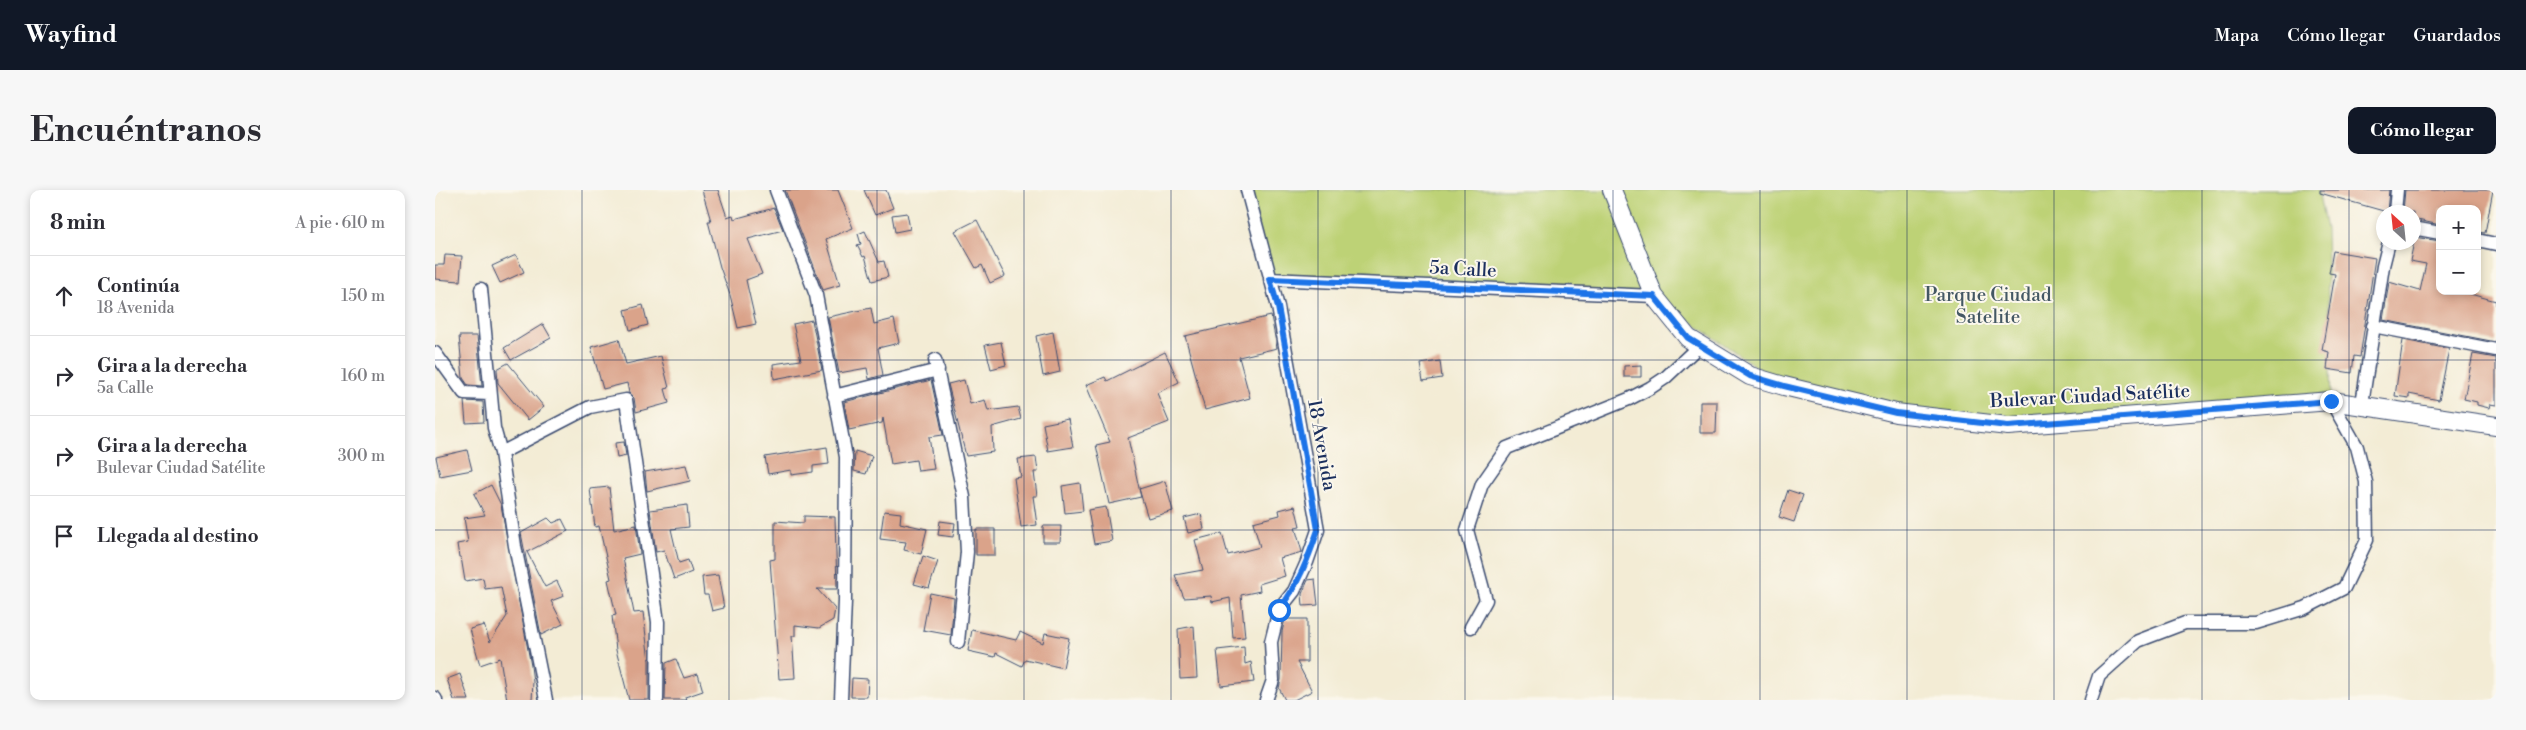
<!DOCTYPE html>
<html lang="es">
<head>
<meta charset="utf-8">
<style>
  body { margin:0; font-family:"Libre Bodoni",serif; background:#f7f7f7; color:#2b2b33 }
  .controls { position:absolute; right:15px; top:15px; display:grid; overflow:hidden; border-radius:10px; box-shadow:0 2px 8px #0003 }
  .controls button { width:45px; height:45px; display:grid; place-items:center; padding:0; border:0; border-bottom:1px solid #e1e1e2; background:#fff; color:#2b2b33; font:25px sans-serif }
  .compass { position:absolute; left:1941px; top:15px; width:45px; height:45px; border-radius:50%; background:#fff; box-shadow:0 2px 8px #0003; rotate:333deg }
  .stop { position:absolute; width:15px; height:15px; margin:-11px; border:4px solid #1a73e8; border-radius:50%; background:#fff }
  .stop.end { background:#1a73e8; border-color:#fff; box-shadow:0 1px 5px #0008 }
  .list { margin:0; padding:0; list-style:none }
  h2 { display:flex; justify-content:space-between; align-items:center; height:65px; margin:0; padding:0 20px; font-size:21px }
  h2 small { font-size:16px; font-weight:400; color:#7c7c81 }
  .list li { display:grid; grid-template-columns:32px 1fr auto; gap:15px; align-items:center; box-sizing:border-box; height:80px; padding:0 20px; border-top:1px solid #e1e1e2 }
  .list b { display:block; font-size:19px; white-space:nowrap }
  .list p { margin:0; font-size:16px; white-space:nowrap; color:#7c7c81 }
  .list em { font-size:16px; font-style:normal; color:#7c7c81 }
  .icon { flex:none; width:28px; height:28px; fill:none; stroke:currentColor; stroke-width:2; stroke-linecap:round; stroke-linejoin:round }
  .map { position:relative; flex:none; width:2061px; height:510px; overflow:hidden; border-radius:10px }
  header { display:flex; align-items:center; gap:30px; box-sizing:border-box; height:70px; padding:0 25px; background:#111827; color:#fff }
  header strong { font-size:24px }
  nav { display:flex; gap:28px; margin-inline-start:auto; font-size:18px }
  .intro { display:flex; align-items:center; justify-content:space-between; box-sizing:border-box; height:120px; padding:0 30px }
  h1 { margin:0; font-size:35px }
  .button { padding:12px 22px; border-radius:10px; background:#111827; color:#fff; font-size:18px; font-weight:700 }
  main { display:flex; gap:30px; padding:0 30px }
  aside { flex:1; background:#fff; border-radius:10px; box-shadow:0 2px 8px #0003 }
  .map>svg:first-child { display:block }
  .green { fill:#bdd276; stroke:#6c806a }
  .building { fill:#daa38a }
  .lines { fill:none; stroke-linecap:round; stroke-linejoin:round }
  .street-casing { stroke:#3b4b70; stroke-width:15 }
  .secondary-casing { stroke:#3b4b70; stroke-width:20 }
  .street { stroke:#fff; stroke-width:12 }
  .secondary { stroke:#fff; stroke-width:18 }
  .route { stroke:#1a73e8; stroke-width:6 }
  .grid { fill:none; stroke:#1b2f5e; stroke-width:1; stroke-opacity:0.55 }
  .labels { text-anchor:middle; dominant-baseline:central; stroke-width:4; stroke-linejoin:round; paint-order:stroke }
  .street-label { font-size:19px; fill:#1b2f5e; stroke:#fbf7ec }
  .park-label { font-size:19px; fill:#445864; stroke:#fbf7ec }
</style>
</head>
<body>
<header>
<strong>Wayfind</strong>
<nav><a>Mapa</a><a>Cómo llegar</a><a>Guardados</a></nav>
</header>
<div class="intro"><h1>Encuéntranos</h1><a class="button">Cómo llegar</a></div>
<main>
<aside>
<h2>8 min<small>A pie · 610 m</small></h2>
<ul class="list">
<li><svg class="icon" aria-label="ahead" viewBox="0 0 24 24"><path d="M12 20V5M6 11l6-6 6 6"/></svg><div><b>Continúa</b><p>18 Avenida</p></div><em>150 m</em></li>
<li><svg class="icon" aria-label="right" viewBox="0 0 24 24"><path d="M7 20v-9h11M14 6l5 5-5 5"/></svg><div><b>Gira a la derecha</b><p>5a Calle</p></div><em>160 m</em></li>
<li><svg class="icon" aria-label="right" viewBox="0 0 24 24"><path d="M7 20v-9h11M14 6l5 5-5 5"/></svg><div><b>Gira a la derecha</b><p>Bulevar Ciudad Satélite</p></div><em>300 m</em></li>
<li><svg class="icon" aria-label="arrive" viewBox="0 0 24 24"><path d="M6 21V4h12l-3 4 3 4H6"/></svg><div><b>Llegada al destino</b></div></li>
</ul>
</aside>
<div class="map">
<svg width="2061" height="510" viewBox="0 0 2061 510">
  <rect width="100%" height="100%" fill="#fbf7ec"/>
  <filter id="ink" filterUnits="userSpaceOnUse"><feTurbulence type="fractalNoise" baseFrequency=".02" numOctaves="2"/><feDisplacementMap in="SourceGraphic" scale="10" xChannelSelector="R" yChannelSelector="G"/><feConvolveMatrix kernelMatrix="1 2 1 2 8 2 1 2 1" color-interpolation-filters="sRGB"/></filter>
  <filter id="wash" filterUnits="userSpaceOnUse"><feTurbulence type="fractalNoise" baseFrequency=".0096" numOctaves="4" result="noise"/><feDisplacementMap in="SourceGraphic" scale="20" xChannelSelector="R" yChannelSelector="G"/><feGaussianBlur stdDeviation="1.12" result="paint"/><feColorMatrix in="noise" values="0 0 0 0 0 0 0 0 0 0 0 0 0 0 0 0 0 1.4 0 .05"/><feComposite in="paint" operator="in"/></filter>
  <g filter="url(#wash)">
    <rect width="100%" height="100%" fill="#f3ecd5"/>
    <!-- green -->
    <path class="green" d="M 815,0 L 1883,0 L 1891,39 L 1896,211 L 1547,234 L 1349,196 L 1219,106 L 835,89 Z"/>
    <g id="blocks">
      <!-- building -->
      <path class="building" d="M 267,0 L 283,0 L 292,27 L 298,25 L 299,29 L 339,18 L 348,40 L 313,49 L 327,84 L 311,90 L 321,134 L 303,138 L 295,105 L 285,77 L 273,31 L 276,31 Z
        M 350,0 L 403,0 L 418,38 L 391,49 L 405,95 L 388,100 Z
        M 429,0 L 451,0 L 458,18 L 440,25 Z
        M 1885,0 L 1954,0 L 1952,22 L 1885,3 Z
        M 1970,0 L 2058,0 L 2050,43 L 2042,42 L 2042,19 L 2005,19 L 2005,35 L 1978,29 L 1978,22 L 1968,22 Z
        M 472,23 L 475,39 L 460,42 L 457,25 Z
        M 542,30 L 570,86 L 555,93 L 547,75 L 541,78 L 520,41 Z
        M 430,41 L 444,72 L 449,71 L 453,87 L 437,91 L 430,66 L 428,67 L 422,55 L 426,54 L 423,44 Z
        M 1980,47 L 2005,51 L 2005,101 L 2024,101 L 2061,111 L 2061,152 L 1948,130 L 1954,92 L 1985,101 L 1991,74 L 1975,71 Z
        M 1898,61 L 1940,68 L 1925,167 L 1919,166 L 1917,183 L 1892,179 L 1894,162 L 1887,160 L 1900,84 L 1894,83 Z
        M 10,65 L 27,66 L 25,91 L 0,89 L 0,75 L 9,75 Z
        M 81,65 L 89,82 L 65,93 L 57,76 Z
        M 208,115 L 213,135 L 195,140 L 190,120 Z
        M 436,118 L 439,134 L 459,129 L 464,153 L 443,158 L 448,185 L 434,189 L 432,178 L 404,183 L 393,127 Z
        M 836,126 L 842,158 L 804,167 L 815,208 L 770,220 L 750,146 Z
        M 377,130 L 387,180 L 339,189 L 338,174 L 366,170 L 358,134 Z
        M 108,134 L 116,148 L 76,170 L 69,158 Z
        M 618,142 L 625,182 L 608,186 L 601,146 Z
        M 24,146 L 42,146 L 47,196 L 33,195 L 28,188 Z
        M 184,149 L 191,174 L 226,166 L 234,198 L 230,199 L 234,213 L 201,222 L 199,208 L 194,203 L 192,193 L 168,199 L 156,157 Z
        M 1968,150 L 2014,159 L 2004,210 L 1974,204 L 1974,208 L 1960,206 Z
        M 566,152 L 571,175 L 556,179 L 550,155 Z
        M 730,162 L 744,192 L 722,203 L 734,232 L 693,248 L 706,307 L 674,314 L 661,255 L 675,252 L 651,195 L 670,187 L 672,191 Z
        M 2038,164 L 2061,168 L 2061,215 L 2055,214 L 2054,218 L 2042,215 L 2042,212 L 2029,209 Z
        M 1005,171 L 1007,188 L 988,191 L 985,174 Z
        M 73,173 L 109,217 L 93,230 L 63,193 L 62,179 Z
        M 1206,175 L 1206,187 L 1189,187 L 1189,176 Z
        M 496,190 L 508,245 L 494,247 L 499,279 L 483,281 L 481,270 L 456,274 L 448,228 L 447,233 L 414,240 L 409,212 Z
        M 529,190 L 535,214 L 550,210 L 553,221 L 583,217 L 586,229 L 557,237 L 558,262 L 531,266 L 513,194 Z
        M 29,211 L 48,212 L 49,232 L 31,233 Z
        M 1265,212 L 1282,212 L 1281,243 L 1265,243 Z
        M 633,229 L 638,257 L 613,261 L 608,234 Z
        M 189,252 L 191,266 L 182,268 L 180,253 Z
        M 392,257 L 394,274 L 378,276 L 378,282 L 356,285 L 356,280 L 333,284 L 330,267 Z
        M 32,260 L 37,280 L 5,286 L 1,267 Z
        M 420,261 L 437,266 L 431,284 L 419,281 Z
        M 601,267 L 603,282 L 599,282 L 602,306 L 598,306 L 602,335 L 586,337 L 579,288 L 586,287 L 583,269 Z
        M 251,275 L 255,291 L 212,301 L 210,282 Z
        M 730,291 L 738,321 L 713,328 L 704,299 Z
        M 645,293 L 648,321 L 630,323 L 627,296 Z
        M 56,295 L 66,315 L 96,476 L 98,492 L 97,510 L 72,510 L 65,468 L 45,475 L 35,439 L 49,435 L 55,452 L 72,426 L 66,397 L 50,399 L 48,388 L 30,391 L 26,367 L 24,367 L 22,354 L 33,352 L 29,328 L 50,325 L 39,304 Z
        M 174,297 L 179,340 L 201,335 L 205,364 L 188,368 L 199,423 L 208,422 L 214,471 L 214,510 L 194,510 L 181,460 L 177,426 L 181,425 L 173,390 L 176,389 L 164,336 L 160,337 L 155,299 Z
        M 1353,300 L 1368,305 L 1359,332 L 1344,327 Z
        M 252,315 L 254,337 L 236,339 L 244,373 L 253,370 L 257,382 L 239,389 L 229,360 L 221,362 L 215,320 Z
        M 860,316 L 865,336 L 860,337 L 867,362 L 845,368 L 850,386 L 824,394 L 825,401 L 806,405 L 810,447 L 798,448 L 795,408 L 777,412 L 776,406 L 749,408 L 740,385 L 768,380 L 760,350 L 787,343 L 793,365 L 825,357 L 818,332 L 845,325 L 844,320 Z
        M 671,317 L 677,351 L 659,354 L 653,320 Z
        M 449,321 L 466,323 L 465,333 L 492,339 L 486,364 L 469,360 L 471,352 L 445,349 Z
        M 766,324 L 769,339 L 753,343 L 749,328 Z
        M 369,326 L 400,327 L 402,399 L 382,399 L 400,419 L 398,430 L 384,438 L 360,435 L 360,446 L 357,446 L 360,488 L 344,489 L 335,370 L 340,369 L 340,331 L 369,333 Z
        M 113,328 L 118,333 L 127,329 L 133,341 L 92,362 L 110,397 L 122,391 L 129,406 L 116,411 L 128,434 L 106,445 L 86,343 Z
        M 505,331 L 520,333 L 518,347 L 503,345 Z
        M 608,336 L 626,336 L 625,352 L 608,352 Z
        M 541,339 L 560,339 L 560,365 L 541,365 Z
        M 488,366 L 503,371 L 494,398 L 479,394 Z
        M 283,385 L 289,418 L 277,421 L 273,405 L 269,405 L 267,387 Z
        M 880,389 L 883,415 L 868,416 L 867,404 L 873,390 Z
        M 495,403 L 519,408 L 516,445 L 488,440 Z
        M 850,429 L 872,429 L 872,472 L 862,472 L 877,501 L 859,510 L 850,510 L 844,498 L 846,490 L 847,442 Z
        M 759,436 L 762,488 L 745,489 L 743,439 Z
        M 537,440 L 581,450 L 585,442 L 608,453 L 610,443 L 634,448 L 628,478 L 590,469 L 587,476 L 561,463 L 560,467 L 533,461 Z
        M 809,457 L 810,474 L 816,472 L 819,492 L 786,496 L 782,460 Z
        M 241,469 L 249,488 L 263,484 L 268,501 L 250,507 L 251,510 L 230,510 L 231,473 Z
        M 25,484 L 34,510 L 19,510 L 12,489 Z
        M 417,488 L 433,489 L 432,507 L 416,507 Z"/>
    </g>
  </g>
  <g filter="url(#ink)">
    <use href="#blocks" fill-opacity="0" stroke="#3b4b70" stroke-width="1"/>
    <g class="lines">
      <!-- street casing -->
      <g class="street-casing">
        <path id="street" d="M 341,0 L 381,105 L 411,267 L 410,411 L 406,510
          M 812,0 L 843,117 L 883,340 L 872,372 L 859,401 L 844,420 L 836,452 L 838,490 L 831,510
          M 1960,22 L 1962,0
          M 1978,38 L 2005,43
          M 2042,50 L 2061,54
          M 835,89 L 1219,106
          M 46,99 L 59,238 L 66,263 L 80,356 L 111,510
          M 1938,136 L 2061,160
          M 0,163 L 29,203 L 54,204
          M 500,170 L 529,307 L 532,362 L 523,452
          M 399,206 L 503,180
          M 1927,214 L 1948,76 L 1954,52
          M 66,263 L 155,217 L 191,210 L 223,432 L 222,510
          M 1036,437 L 1051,410 L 1032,340 L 1047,294 L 1072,258 L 1194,209 L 1215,198 L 1230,188 L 1265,155
          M 0,508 L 1,510
          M 1656,510 L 1664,486 L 1703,451 L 1750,433 L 1821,433 L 1870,418 L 1909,398 L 1932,350 L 1931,292 L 1922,257 L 1896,211"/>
      </g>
      <!-- secondary casing -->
      <g class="secondary-casing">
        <path id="secondary" d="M 1177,0 L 1219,106 L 1253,148 L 1315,186 L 1349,196 L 1461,223 L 1573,236 L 1896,211 L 2061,236"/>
      </g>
      <!-- street -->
      <use href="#street" class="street"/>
      <!-- secondary -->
      <use href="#secondary" class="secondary"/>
    </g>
  </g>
  <g class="lines" filter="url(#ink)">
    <!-- route -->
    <path class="route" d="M 844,420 C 863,395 873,369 883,340 L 843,117 L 835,89 L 1219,106 L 1253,148 L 1315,186 L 1349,196 L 1461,223 L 1573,236 L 1896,211"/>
  </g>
  <!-- grid -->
  <path class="grid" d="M 147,0 L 147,510M 294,0 L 294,510M 442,0 L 442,510M 589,0 L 589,510M 736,0 L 736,510M 883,0 L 883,510M 1030,0 L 1030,510M 1178,0 L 1178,510M 1325,0 L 1325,510M 1472,0 L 1472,510M 1619,0 L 1619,510M 1767,0 L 1767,510M 1914,0 L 1914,510M 0,170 L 2061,170M 0,340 L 2061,340"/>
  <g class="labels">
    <!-- street labels -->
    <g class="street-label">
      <text transform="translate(1028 79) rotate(3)">5a Calle</text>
      <text transform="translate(1655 206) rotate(-3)">Bulevar Ciudad Satélite</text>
      <text transform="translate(887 255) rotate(80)">18 Avenida</text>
    </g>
    <!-- park labels -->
    <g class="park-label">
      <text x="1553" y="105">Parque Ciudad<tspan x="1553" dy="22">Satelite</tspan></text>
    </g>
  </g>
</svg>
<div class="controls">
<button>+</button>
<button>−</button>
</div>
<svg class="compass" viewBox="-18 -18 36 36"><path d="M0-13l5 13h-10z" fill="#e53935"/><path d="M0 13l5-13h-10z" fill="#7c7c81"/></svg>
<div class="stop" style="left:844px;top:420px"></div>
<div class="stop end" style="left:1896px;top:211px"></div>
</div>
</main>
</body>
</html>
